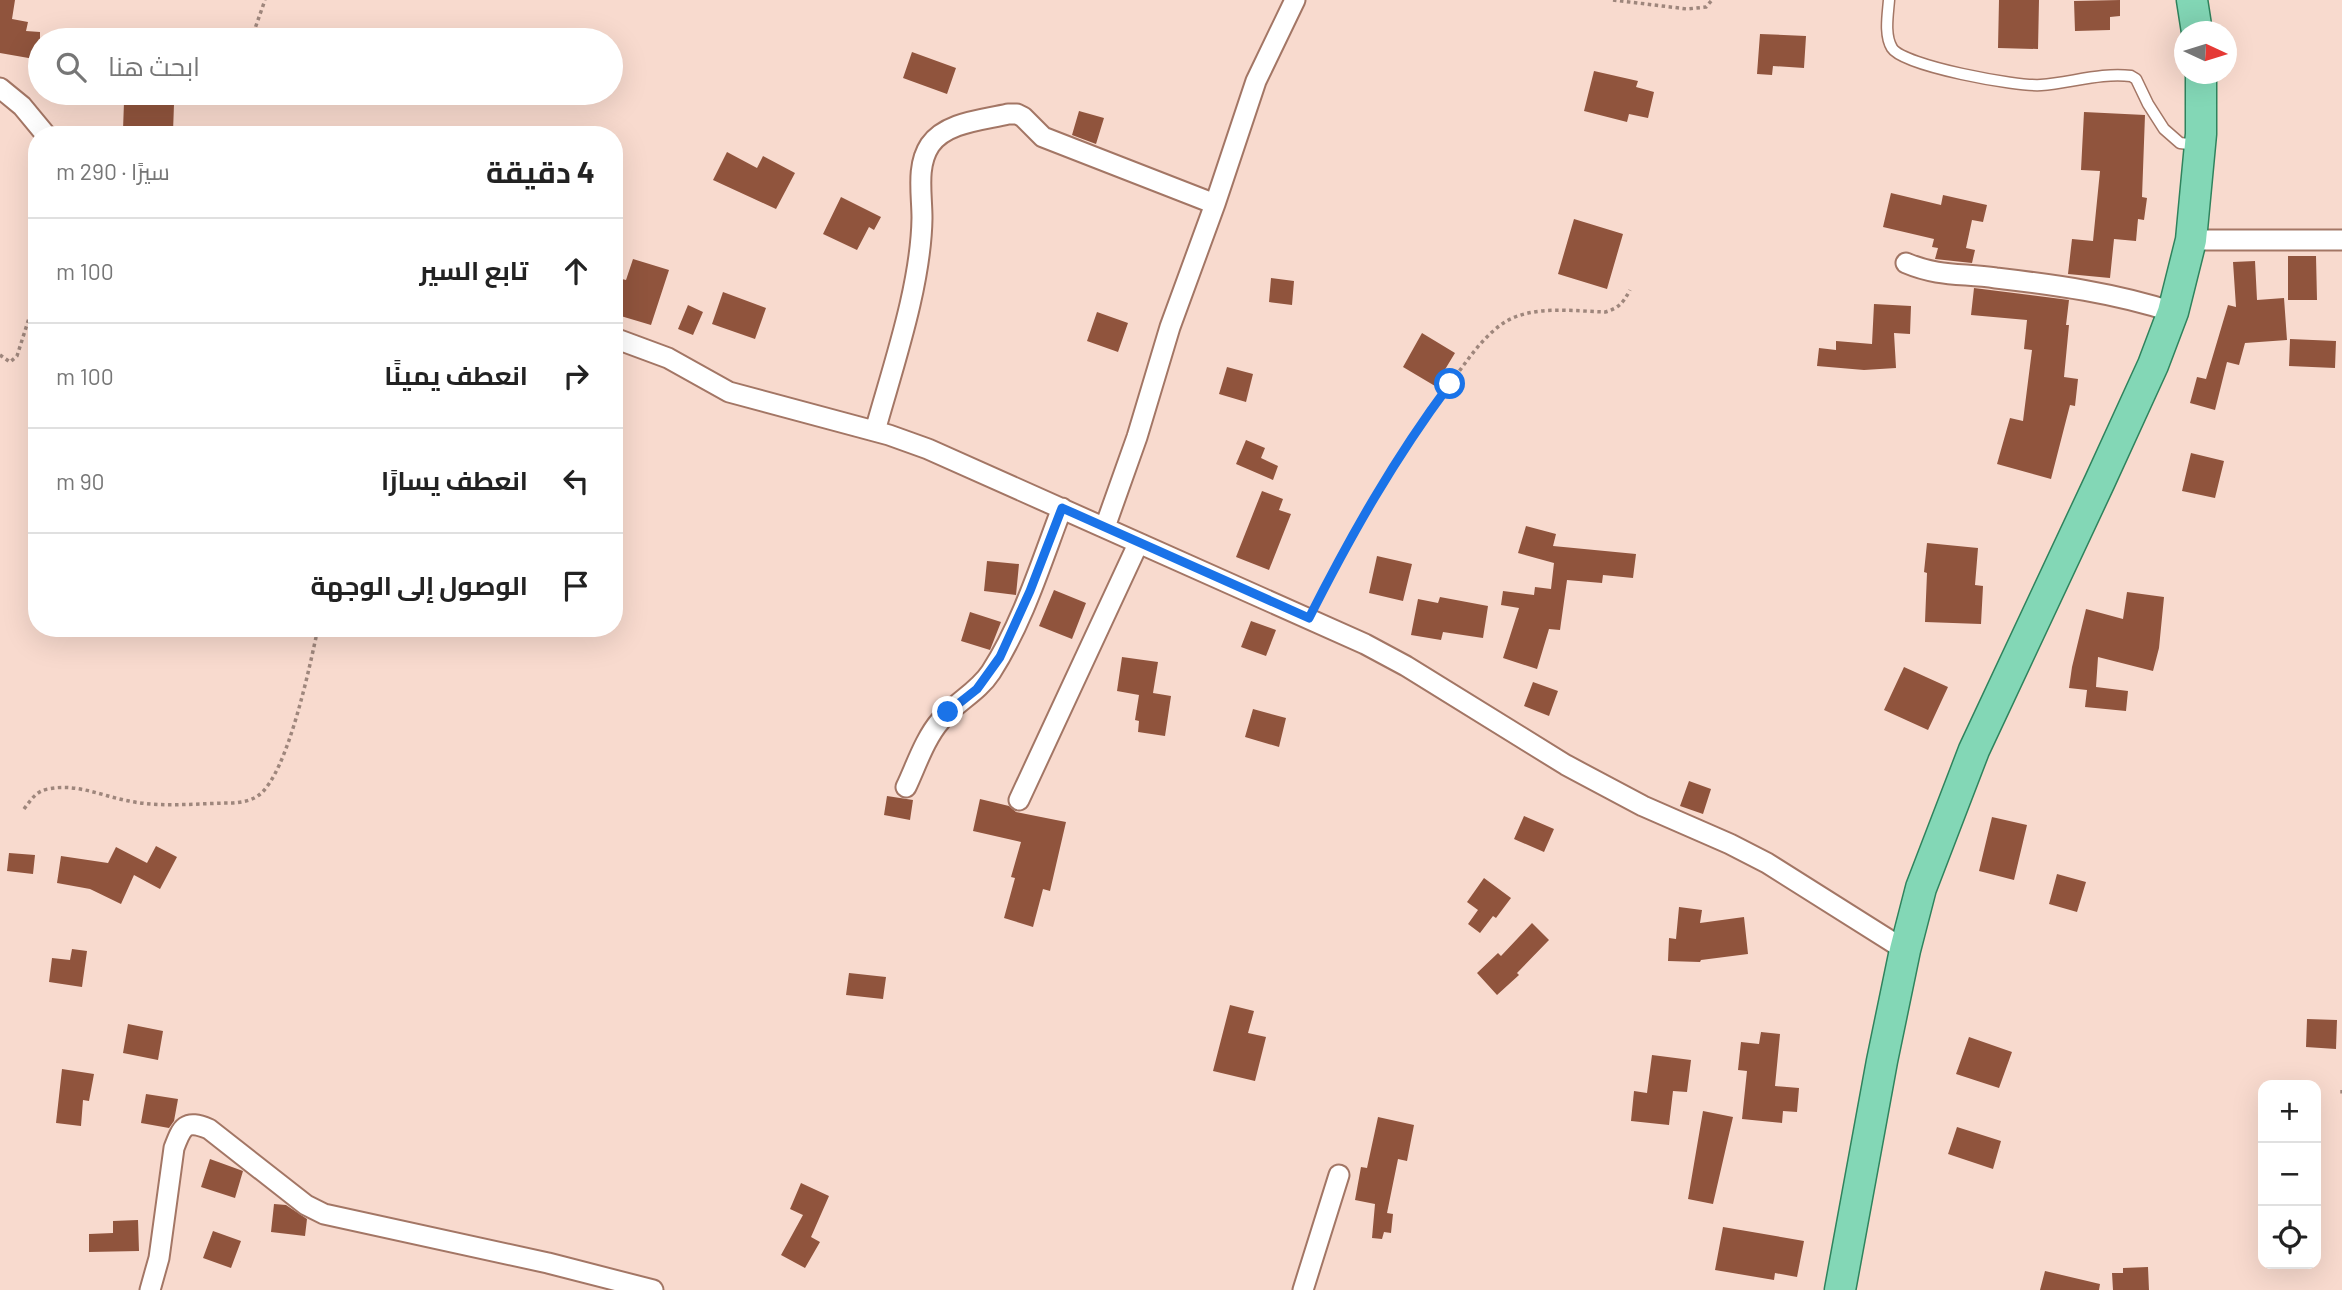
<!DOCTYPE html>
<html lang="ar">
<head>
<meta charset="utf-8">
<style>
  body { margin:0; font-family:Barlow,Cairo,sans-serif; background:#f6f6f6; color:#222; direction:rtl }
  .controls { position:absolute; right:21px; bottom:21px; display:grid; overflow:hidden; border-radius:14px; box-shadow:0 7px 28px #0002 }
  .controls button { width:63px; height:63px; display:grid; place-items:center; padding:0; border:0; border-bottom:2px solid #e0e0e0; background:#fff; color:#222; font:35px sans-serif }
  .compass { position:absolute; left:2174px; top:21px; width:63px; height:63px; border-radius:50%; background:#fff; box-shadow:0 7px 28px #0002; rotate:94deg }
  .stop { position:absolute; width:21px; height:21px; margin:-16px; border:5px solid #1a73e8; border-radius:50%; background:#fff }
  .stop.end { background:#1a73e8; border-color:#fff; box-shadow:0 2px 7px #0008 }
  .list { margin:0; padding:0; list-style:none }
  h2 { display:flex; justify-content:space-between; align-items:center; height:91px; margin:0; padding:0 28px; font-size:30px }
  h2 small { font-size:23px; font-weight:400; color:#767676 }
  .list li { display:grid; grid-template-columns:46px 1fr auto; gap:21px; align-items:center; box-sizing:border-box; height:105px; padding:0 28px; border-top:2px solid #e0e0e0 }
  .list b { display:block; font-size:26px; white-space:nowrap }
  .list em { font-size:23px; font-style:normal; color:#767676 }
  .icon { flex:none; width:38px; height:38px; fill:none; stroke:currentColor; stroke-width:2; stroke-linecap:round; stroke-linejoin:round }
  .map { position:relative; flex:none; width:2342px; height:1290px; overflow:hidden; direction:ltr }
  .search { position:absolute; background:#fff; box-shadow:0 7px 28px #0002; left:28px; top:28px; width:595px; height:77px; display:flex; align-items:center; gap:18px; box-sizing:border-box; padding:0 24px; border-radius:38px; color:#767676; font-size:26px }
  .panel { position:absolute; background:#fff; box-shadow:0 7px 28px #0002; left:28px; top:126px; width:595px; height:511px; border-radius:28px; direction:rtl }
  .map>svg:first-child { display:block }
  .building { fill:#90543d }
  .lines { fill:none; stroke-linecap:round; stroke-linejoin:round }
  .lane-casing { stroke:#a37665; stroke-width:13 }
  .street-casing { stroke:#a37665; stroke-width:23 }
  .primary-casing { stroke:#2f835d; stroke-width:33 }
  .path { stroke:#9e867c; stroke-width:3.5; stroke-dasharray:3.5 3.5; stroke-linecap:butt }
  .lane { stroke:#fff; stroke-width:10 }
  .street { stroke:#fff; stroke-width:19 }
  .primary { stroke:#83d7b6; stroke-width:30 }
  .route { stroke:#1a73e8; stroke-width:9 }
</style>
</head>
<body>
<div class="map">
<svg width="2342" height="1290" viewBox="0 0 2342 1290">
  <rect width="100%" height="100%" fill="#f8dace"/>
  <!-- building -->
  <path class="building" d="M 0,0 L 15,0 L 12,19 L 28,22 L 26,31 L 40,32 L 40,60 L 0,53 Z
    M 1999,0 L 2039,0 L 2038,49 L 1998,48 Z
    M 2120,0 L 2120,16 L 2110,17 L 2110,30 L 2075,31 L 2074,1 Z
    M 1760,34 L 1806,36 L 1804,68 L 1773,66 L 1772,75 L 1757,74 Z
    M 912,52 L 956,68 L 947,94 L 903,78 Z
    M 1594,71 L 1638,81 L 1636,87 L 1654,92 L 1648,118 L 1629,114 L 1627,122 L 1584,111 Z
    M 124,102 L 174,104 L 173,132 L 123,130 Z
    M 1079,111 L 1104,118 L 1096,144 L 1072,135 Z
    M 2084,112 L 2145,115 L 2142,197 L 2147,198 L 2144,220 L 2138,219 L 2136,241 L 2114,239 L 2110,278 L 2068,274 L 2072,239 L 2093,241 L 2100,171 L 2081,170 Z
    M 727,152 L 757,168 L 763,156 L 795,173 L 776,209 L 713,180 Z
    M 1891,193 L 1941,205 L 1943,195 L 1987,205 L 1983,222 L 1972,220 L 1966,248 L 1975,250 L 1972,263 L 1935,259 L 1938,248 L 1932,247 L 1934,239 L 1883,227 Z
    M 841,197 L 881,217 L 874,230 L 869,227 L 857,250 L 823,234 Z
    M 1574,219 L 1623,234 L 1607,289 L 1558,274 Z
    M 2288,256 L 2316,256 L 2317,300 L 2288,300 Z
    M 633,259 L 669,270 L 651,325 L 614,314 L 614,277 L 626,280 Z
    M 2255,261 L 2257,300 L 2284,298 L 2287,340 L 2245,343 L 2239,365 L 2227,362 L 2215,410 L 2190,403 L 2197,377 L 2206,379 L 2228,305 L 2236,307 L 2233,262 Z
    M 1271,278 L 1294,281 L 1292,305 L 1269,302 Z
    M 1974,288 L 2069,300 L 2066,325 L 2069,325 L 2064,377 L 2078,379 L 2075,406 L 2070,405 L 2051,479 L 1997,464 L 2010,418 L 2023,421 L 2032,350 L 2024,349 L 2027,320 L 1971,315 Z
    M 723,292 L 766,308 L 755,339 L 712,324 Z
    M 1874,304 L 1911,306 L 1910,334 L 1894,333 L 1896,368 L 1864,370 L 1817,366 L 1819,348 L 1836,350 L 1836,341 L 1872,344 Z
    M 688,305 L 703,312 L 693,335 L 678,329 Z
    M 1097,312 L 1128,323 L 1118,352 L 1087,341 Z
    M 1422,333 L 1455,353 L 1435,386 L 1403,367 Z
    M 2290,339 L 2336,341 L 2335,368 L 2289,366 Z
    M 1227,367 L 1253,374 L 1246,402 L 1219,394 Z
    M 1246,440 L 1265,448 L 1261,458 L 1278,466 L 1273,480 L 1236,464 Z
    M 2191,453 L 2224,461 L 2215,498 L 2182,491 Z
    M 1262,491 L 1283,499 L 1279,510 L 1291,514 L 1269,570 L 1236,557 Z
    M 1526,526 L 1556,534 L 1553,546 L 1636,554 L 1633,578 L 1603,575 L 1602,583 L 1567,580 L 1560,630 L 1549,629 L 1537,669 L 1503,658 L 1519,608 L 1501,605 L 1503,591 L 1534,595 L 1535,587 L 1551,589 L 1554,563 L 1518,553 Z
    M 1927,543 L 1978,548 L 1975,585 L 1983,586 L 1981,624 L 1925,622 L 1927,573 L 1924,572 Z
    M 1377,556 L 1412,564 L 1403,601 L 1369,593 Z
    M 987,561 L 1019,564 L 1016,595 L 984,591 Z
    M 1054,590 L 1086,603 L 1072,639 L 1039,626 Z
    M 2127,592 L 2164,597 L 2159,648 L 2153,671 L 2098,657 L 2096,687 L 2128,691 L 2126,711 L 2085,707 L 2087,690 L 2069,688 L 2072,667 L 2086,609 L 2123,619 Z
    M 1440,597 L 1488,606 L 1483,638 L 1443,632 L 1441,640 L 1411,635 L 1418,599 L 1438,603 Z
    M 970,612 L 1001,622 L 990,650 L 961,641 Z
    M 1251,621 L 1276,630 L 1266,656 L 1241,647 Z
    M 1122,657 L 1158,662 L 1153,693 L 1171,696 L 1165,736 L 1138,732 L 1139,721 L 1135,720 L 1139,695 L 1117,691 Z
    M 1904,667 L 1948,687 L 1928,730 L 1884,710 Z
    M 1533,682 L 1558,691 L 1549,716 L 1524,706 Z
    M 1253,709 L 1286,718 L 1279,747 L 1245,737 Z
    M 1689,781 L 1711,789 L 1703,814 L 1680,806 Z
    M 887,796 L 913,800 L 910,820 L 884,815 Z
    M 980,799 L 1009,806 L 1016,812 L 1066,822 L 1050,891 L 1043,889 L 1033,927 L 1004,918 L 1015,878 L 1011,877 L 1021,842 L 973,831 Z
    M 1524,816 L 1554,829 L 1544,852 L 1514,839 Z
    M 1992,817 L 2027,825 L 2014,880 L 1979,871 Z
    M 156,846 L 177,857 L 160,889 L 134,875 L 121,904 L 90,889 L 57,883 L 61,856 L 108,863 L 116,847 L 147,863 Z
    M 9,853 L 35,855 L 33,874 L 7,871 Z
    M 2057,874 L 2086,882 L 2077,912 L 2049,904 Z
    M 1484,878 L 1511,898 L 1496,918 L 1493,916 L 1480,933 L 1468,924 L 1478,910 L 1467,902 Z
    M 1679,907 L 1702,910 L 1700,923 L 1744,917 L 1748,954 L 1701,960 L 1700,962 L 1668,961 L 1669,938 L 1676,939 Z
    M 1532,923 L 1549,940 L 1517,973 L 1519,975 L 1497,995 L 1477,973 L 1498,953 L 1501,956 Z
    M 72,949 L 87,951 L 82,987 L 49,982 L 52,958 L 70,960 Z
    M 849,973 L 886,977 L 883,999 L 846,995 Z
    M 1230,1005 L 1254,1011 L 1248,1033 L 1266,1037 L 1255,1081 L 1213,1071 Z
    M 2307,1019 L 2337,1020 L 2336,1049 L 2306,1047 Z
    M 128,1024 L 163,1031 L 158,1060 L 123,1053 Z
    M 1761,1032 L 1780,1034 L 1775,1086 L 1799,1088 L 1797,1112 L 1783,1111 L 1782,1123 L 1742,1119 L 1747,1071 L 1738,1070 L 1741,1042 L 1759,1044 Z
    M 1969,1037 L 2012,1052 L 1999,1088 L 1956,1074 Z
    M 1652,1055 L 1691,1060 L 1687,1092 L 1673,1091 L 1669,1125 L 1631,1121 L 1634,1091 L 1647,1093 Z
    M 62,1069 L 94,1074 L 89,1101 L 83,1100 L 81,1126 L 56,1123 Z
    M 146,1094 L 178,1099 L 174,1121 L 169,1128 L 141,1123 Z
    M 1703,1111 L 1733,1117 L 1713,1204 L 1688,1199 Z
    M 1378,1117 L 1414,1125 L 1407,1161 L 1398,1159 L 1387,1213 L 1393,1214 L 1391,1233 L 1384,1232 L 1382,1239 L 1372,1238 L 1375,1204 L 1355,1200 L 1361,1167 L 1367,1168 Z
    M 1957,1127 L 2001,1141 L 1993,1169 L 1948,1154 Z
    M 210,1159 L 243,1171 L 235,1198 L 201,1187 Z
    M 801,1183 L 829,1196 L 811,1237 L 820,1242 L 805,1268 L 781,1255 L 803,1215 L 790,1209 Z
    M 274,1204 L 286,1205 L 307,1219 L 305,1236 L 271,1232 Z
    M 138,1220 L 139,1251 L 89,1252 L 89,1234 L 113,1233 L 113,1221 Z
    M 1723,1227 L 1804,1241 L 1797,1277 L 1775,1273 L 1774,1280 L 1715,1270 Z
    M 213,1231 L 241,1241 L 231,1268 L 203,1258 Z
    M 2148,1267 L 2149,1290 L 2113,1290 L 2112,1273 L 2123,1273 L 2123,1268 Z
    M 2045,1271 L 2100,1284 L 2099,1290 L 2040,1290 Z"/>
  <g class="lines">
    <!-- lane casing -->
    <g class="lane-casing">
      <path id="lane" d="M 1889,0 C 1888,14 1884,35 1892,48 C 1903,66 2018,87 2041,85 C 2070,83 2102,72 2131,76 L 2136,79 L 2148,104 L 2164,129 L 2180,143 L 2197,145"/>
    </g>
    <!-- street casing -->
    <g class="street-casing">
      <path id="street" d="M 0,88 L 22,106 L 46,135
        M 2191,240 L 2342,240
        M 1906,263 C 1939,277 1962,273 1996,278 C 2056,285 2115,293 2173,312
        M 614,338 L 668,358 L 729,392 L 889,435 L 928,449 L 1365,644 L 1406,666 L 1566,765 L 1643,806 L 1730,844 L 1767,863 L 1905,950
        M 875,431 C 893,366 921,286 922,218 C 922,194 916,166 930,145 C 946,122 983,120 1008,114 L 1017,114 L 1023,117 L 1043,137 L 1215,204
        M 1105,527 L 1137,437 L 1170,327 L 1215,204 L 1256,81 L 1295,0
        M 906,787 C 916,766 925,738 941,720 C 956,702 978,692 991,672 C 1023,622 1041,563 1062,508
        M 1019,800 L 1138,544
        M 150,1290 L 159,1258 L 174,1148 C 182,1127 185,1119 209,1129 L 306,1205 L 324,1214 L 548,1263 L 653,1290
        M 1303,1290 L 1339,1175"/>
    </g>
    <!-- primary casing -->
    <g class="primary-casing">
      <path id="primary" d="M 2192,0 L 2197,32
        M 1840,1290 L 1882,1061 L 1905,950 L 1921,888 L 1974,750 L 2100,481 L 2153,365 L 2173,312 L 2191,240 L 2201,134 L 2201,74"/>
    </g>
    <!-- path -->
    <path class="path" d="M 1613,0 L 1687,9 L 1706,7 L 1712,0
      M 251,40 L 265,0
      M 0,355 L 10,362 L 17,356 L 37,293
      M 1317,603 C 1356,525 1399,451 1452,381 C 1467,361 1483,336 1505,322 C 1533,305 1573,311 1605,312 C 1619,308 1623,303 1630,290
      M 24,809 C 31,800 36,791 48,789 C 76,783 102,796 129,801 C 162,808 199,803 233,803 C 242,802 251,801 259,795 C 288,773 310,665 318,628
      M 2342,1090 L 2342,1096"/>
    <!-- lane -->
    <use href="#lane" class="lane"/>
    <!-- street -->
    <use href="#street" class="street"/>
    <!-- primary -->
    <use href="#primary" class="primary"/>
  </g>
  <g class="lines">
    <!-- route -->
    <path class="route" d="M 948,712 L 977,689 L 1000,657 L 1030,591 L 1062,508 L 1309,618 C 1351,535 1394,459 1450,384"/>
  </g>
</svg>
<div class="controls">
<button>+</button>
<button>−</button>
<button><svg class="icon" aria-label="locate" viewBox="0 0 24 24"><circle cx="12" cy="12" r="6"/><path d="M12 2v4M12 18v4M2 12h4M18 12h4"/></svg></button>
</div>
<svg class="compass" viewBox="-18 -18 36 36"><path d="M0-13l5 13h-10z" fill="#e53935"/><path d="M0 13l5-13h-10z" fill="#767676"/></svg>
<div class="stop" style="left:1450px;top:384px"></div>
<div class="stop end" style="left:948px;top:712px"></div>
<div class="search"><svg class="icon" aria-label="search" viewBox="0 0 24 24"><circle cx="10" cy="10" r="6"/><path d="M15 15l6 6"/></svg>ابحث هنا</div>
<section class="panel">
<h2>4 دقيقة<small>سيرًا · 290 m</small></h2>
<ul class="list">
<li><svg class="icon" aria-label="ahead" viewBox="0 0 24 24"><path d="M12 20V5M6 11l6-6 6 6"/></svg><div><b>تابع السير</b></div><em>100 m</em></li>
<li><svg class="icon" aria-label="right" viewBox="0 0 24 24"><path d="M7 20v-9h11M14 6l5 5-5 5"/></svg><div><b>انعطف يمينًا</b></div><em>100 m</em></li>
<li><svg class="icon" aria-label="left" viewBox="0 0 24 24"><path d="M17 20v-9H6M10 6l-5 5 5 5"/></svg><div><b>انعطف يسارًا</b></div><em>90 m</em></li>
<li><svg class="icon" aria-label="arrive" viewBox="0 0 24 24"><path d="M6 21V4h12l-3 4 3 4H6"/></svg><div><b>الوصول إلى الوجهة</b></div></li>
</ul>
</section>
</div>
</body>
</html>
